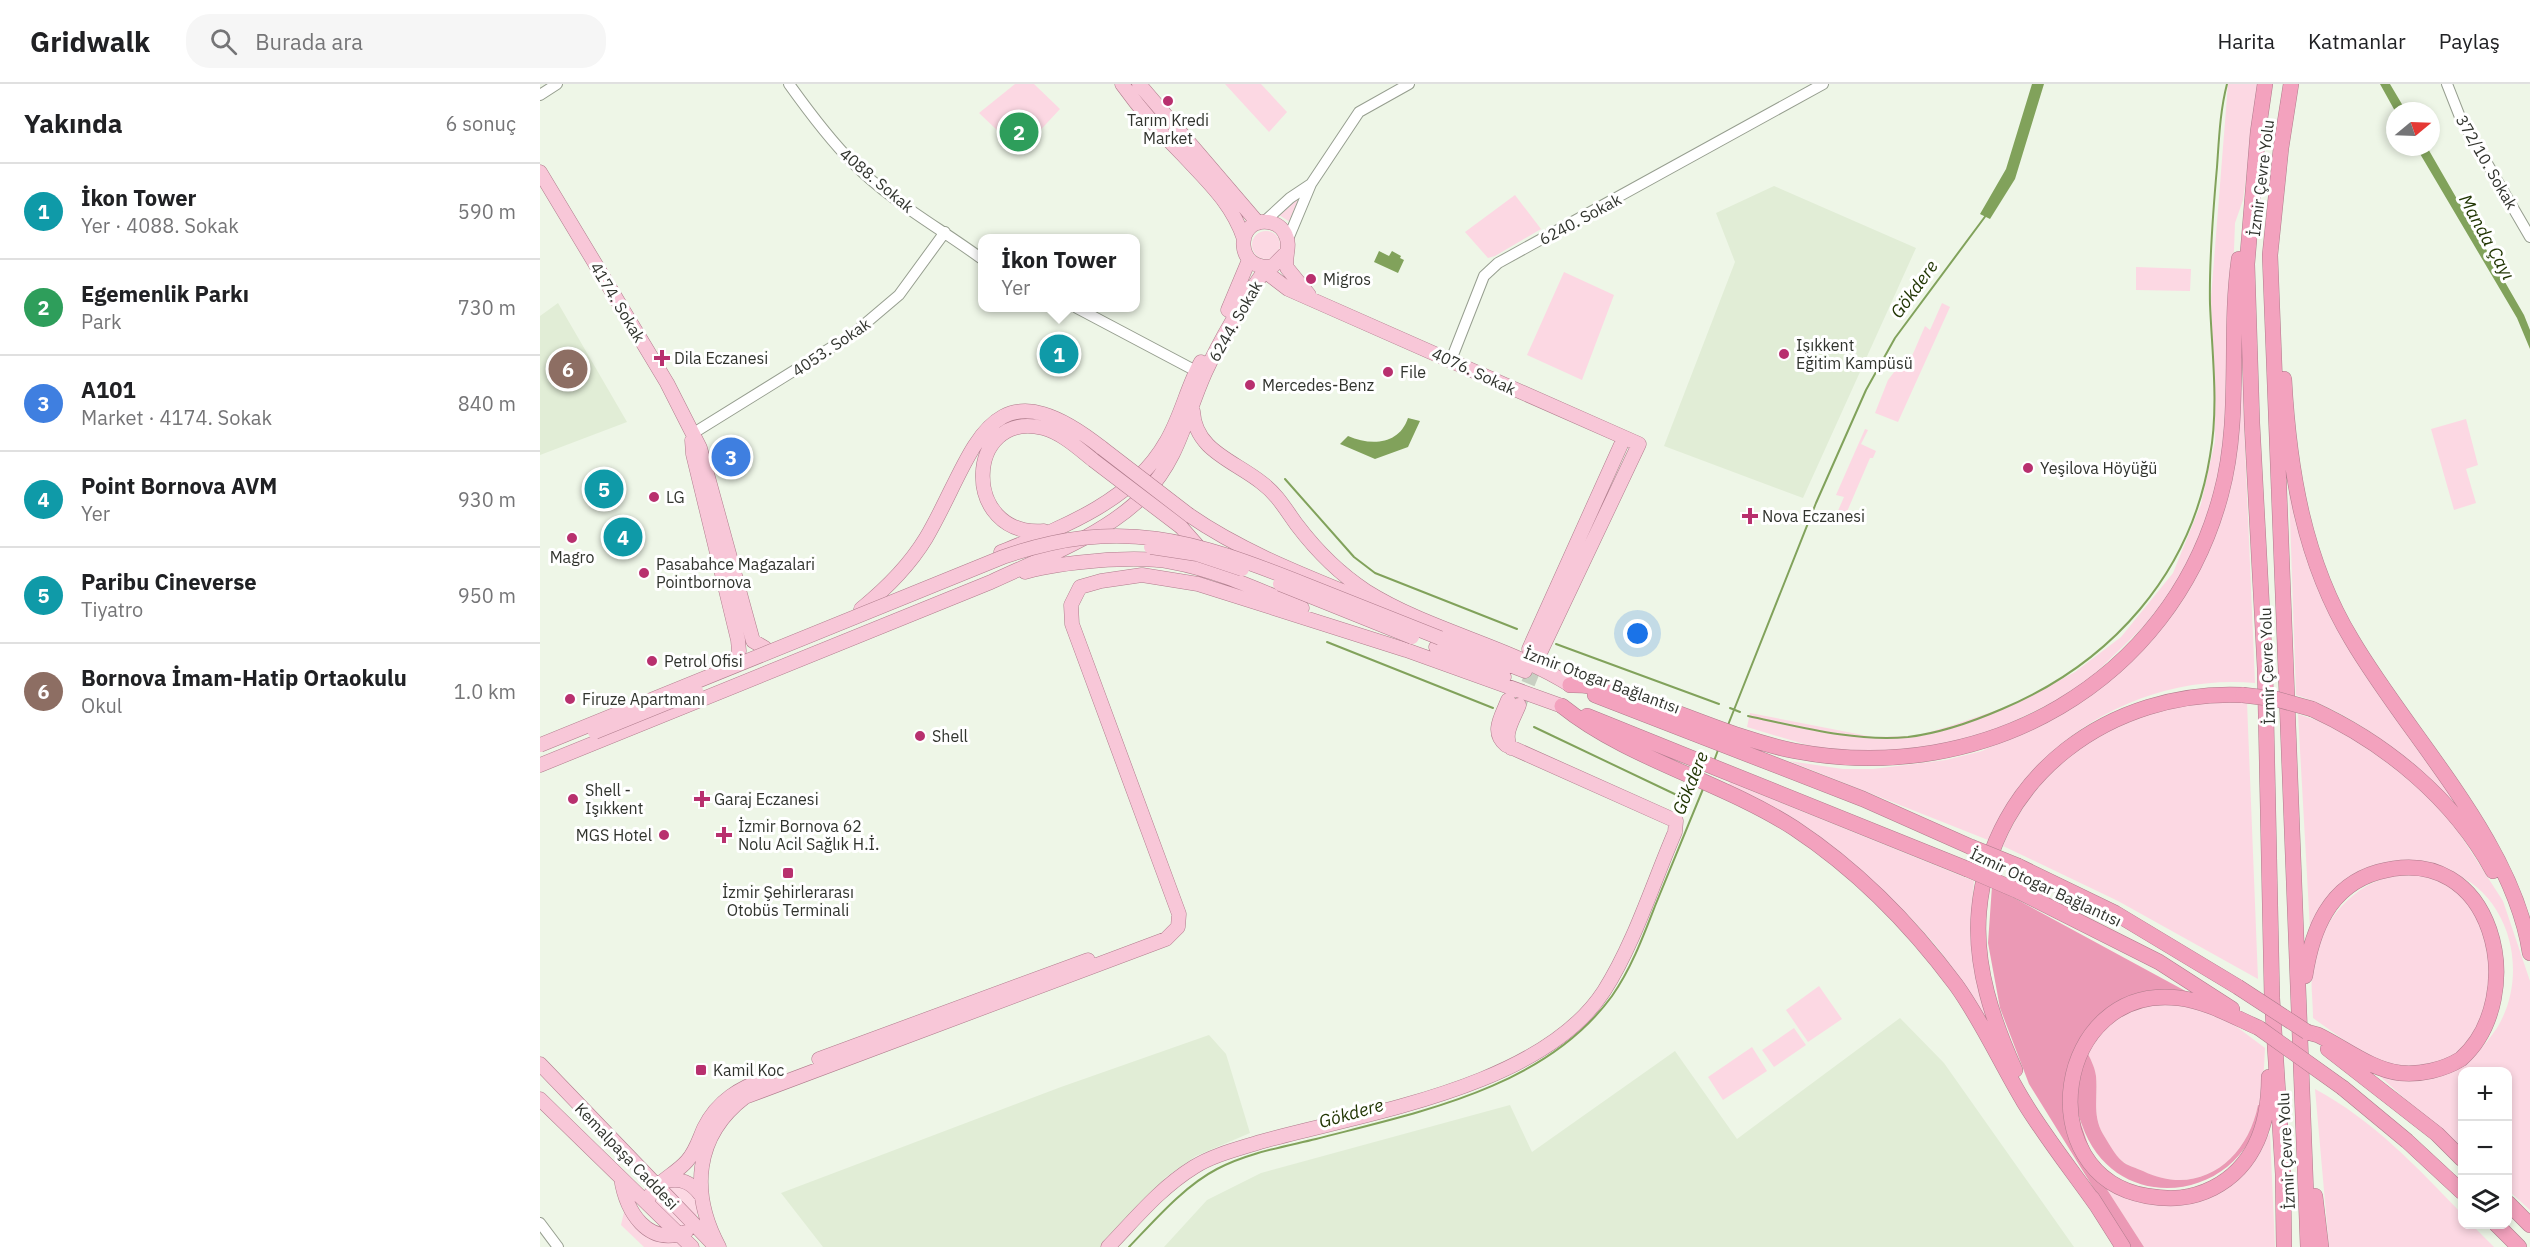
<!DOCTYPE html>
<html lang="tr">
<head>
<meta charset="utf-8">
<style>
  body { margin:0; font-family:"IBM Plex Sans",sans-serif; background:#f6f6f6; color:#202124 }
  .controls { position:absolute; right:18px; bottom:18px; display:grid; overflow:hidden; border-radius:12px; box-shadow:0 3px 9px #0003 }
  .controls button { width:54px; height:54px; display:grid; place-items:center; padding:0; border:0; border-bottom:2px solid #e0e0e0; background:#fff; color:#202124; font:30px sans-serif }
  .compass { position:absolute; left:1846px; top:18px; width:54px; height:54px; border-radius:50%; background:#fff; box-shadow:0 3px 9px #0003; rotate:71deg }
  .you { position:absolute; left:1098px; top:550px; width:21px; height:21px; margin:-15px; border:4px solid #fff; border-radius:50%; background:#1a73e8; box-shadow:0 0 0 9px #1a73e833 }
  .badge { display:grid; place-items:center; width:39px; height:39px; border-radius:50%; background:#7c3aed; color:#fff; font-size:20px; font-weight:700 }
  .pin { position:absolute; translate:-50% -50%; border:3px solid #fff; box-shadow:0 2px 6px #0006 }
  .popup { position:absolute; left:438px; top:150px; width:162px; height:78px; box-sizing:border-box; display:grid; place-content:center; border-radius:12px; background:#fff; filter:drop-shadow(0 2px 4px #0005); font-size:20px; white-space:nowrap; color:#757577 }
  .popup b { font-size:22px; color:#202124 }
  .popup::after { content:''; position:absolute; left:50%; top:100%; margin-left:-12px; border:12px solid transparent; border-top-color:#fff }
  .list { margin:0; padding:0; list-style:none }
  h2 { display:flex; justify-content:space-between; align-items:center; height:78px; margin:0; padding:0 24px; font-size:26px }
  h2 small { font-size:20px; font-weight:400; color:#757577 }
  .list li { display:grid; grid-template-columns:39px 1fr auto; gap:18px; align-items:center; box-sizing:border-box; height:96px; padding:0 24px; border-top:2px solid #e0e0e0 }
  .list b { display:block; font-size:22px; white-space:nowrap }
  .list p { margin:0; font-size:20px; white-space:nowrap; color:#757577 }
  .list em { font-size:20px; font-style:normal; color:#757577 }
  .icon { flex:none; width:33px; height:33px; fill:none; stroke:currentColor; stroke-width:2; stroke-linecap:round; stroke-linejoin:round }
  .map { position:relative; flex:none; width:1990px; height:1163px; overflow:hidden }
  header { display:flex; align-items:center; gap:36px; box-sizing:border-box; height:84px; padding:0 30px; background:#fff; border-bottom:2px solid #e0e0e0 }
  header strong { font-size:28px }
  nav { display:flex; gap:33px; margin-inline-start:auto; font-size:21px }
  .search { width:420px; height:54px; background:#f6f6f6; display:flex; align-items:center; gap:15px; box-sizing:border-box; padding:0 21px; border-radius:24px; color:#757577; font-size:22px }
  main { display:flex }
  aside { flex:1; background:#fff }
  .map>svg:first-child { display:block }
  .built { fill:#e1edd6 }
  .green { fill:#fcd8e3 }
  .forest { fill:#eb99b5 }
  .water { fill:#81a25b }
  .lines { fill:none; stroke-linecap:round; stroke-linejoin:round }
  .stream { stroke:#81a25b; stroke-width:2 }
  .major-tunnel { stroke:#c8cfc2; stroke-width:14; stroke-dasharray:14 7; stroke-linecap:butt }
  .minor-casing { stroke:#969e8f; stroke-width:12 }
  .major-casing { stroke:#af7c8c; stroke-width:15 }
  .highway-casing { stroke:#af7c8c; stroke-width:16 }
  .minor { stroke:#fff; stroke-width:10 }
  .major { stroke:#f8c7d8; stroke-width:14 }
  .highway { stroke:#f3a2be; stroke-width:15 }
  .major-bridge-casing { stroke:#af7c8c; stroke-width:15; stroke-linecap:butt }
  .highway-bridge-casing { stroke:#af7c8c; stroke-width:16; stroke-linecap:butt }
  .major-bridge { stroke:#f8c7d8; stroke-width:14 }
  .highway-bridge { stroke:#f3a2be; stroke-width:15 }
  .poi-dot { fill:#b8306e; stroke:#fff; stroke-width:2 }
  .labels { text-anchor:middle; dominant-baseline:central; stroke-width:6; stroke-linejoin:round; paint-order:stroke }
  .poi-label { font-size:16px; fill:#31342e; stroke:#fff; text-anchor:start }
  .street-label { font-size:16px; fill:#31342e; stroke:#fff }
  .water-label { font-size:18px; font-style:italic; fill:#1f3400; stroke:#fff }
</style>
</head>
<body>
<header>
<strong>Gridwalk</strong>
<div class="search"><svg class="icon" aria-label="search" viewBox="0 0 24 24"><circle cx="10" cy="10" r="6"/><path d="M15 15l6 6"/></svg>Burada ara</div>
<nav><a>Harita</a><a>Katmanlar</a><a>Paylaş</a></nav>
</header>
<main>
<aside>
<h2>Yakında<small>6 sonuç</small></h2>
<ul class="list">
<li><span class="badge" style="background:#0f9aa8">1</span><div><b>İkon Tower</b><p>Yer · 4088. Sokak</p></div><em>590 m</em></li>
<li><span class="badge" style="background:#2e9e5b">2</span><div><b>Egemenlik Parkı</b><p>Park</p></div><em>730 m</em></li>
<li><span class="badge" style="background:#3f7fe0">3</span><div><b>A101</b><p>Market · 4174. Sokak</p></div><em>840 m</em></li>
<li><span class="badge" style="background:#0f9aa8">4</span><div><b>Point Bornova AVM</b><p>Yer</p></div><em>930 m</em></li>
<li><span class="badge" style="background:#0f9aa8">5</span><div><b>Paribu Cineverse</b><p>Tiyatro</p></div><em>950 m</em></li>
<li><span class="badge" style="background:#8d6e63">6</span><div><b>Bornova İmam-Hatip Ortaokulu</b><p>Okul</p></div><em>1.0 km</em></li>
</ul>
</aside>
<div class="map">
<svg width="1990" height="1163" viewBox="0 0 1990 1163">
  <rect width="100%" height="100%" fill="#eef6e7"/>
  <!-- built -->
  <path class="built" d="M 1234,102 L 1376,164 L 1263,414 L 1124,362 L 1195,178 L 1176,129 Z
    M 18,219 L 87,338 L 0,371 L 0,232 Z
    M 1360,934 L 1404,979 L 1534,1163 L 624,1163 L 667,1116 L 721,1089 L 970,1021 L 992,1068 L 1135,967 L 1197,1055 Z
    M 669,951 L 686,970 L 710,1049 L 656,1072 L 626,1093 L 562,1163 L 283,1163 L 241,1109 L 521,1003 Z"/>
  <!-- green -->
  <path class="green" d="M 475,0 L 494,0 L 520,25 L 480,68 L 439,29 Z
    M 685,0 L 721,0 L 747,28 L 729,48 Z
    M 1688,0 L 1719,0 L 1703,116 L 1695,139 L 1690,273 L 1691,317 L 1677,406 L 1651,473 L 1630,509 L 1604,542 L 1538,606 L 1443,652 L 1403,661 L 1352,668 L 1287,667 L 1207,643 L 1210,629 L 1333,653 L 1376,652 L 1413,641 L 1475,620 L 1535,588 L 1581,553 L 1633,489 L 1661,420 L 1675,357 L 1671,214 Z
    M 764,109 L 750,138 L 739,131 Z
    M 975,111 L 1001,145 L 955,172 L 948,174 L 925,148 Z
    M712 161a14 14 0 1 1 28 0a14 14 0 1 1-28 0Z
    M 1596,183 L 1651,185 L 1650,207 L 1596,206 Z
    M 1024,188 L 1074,211 L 1042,296 L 987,271 Z
    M 1402,219 L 1410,223 L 1358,338 L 1335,329 L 1348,296 L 1367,271 L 1372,272 L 1385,242 L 1390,246 Z
    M 1701,268 L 1715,599 C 1631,592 1550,625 1493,687 C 1475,707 1461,732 1448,756 L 1249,677 L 1303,685 L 1333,685 L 1406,676 L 1442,667 L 1513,634 L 1546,614 L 1575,590 L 1667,466 Z
    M 1926,335 L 1938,381 L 1926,385 L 1936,419 L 1914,426 L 1891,345 Z
    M 1325,345 L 1328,346 L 1321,360 L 1336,367 L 1333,374 L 1330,374 L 1306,430 L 1297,429 L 1304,413 L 1296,411 Z
    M 1749,404 L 1783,504 L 1921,725 C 1872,678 1822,632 1756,611 Z
    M 1707,618 L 1718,895 L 1578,817 L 1463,762 C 1490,699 1532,662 1594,635 C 1605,630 1617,622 1628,620 C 1650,615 1684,619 1707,618 Z
    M 1758,630 L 1791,641 L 1847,675 L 1906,729 L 1963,817 L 1990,897 L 1990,1126 L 1968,1106 L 1968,988 L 1922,988 L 1922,1066 L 1834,987 C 1853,993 1868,986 1887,981 C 1901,978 1924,976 1936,968 C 1944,963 1951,952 1957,944 C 1990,890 1971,810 1909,787 C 1894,781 1852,785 1835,784 L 1770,845 Z
    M 1190,698 L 1434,797 L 1431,832 L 1456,960 C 1438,928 1421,892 1397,863 C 1340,794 1265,746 1189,701 Z
    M 1865,789 L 1911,798 L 1949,831 L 1959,852 L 1964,877 L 1957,917 L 1929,962 L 1904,976 L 1879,983 L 1853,982 L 1825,971 L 1773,934 C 1773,915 1769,891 1774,873 C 1786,829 1820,795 1865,789 Z
    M 1279,902 L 1302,935 L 1268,958 L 1246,926 Z
    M 1624,918 L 1677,928 L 1725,964 L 1722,1021 L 1718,1021 C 1707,1077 1657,1114 1603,1087 C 1596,1084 1587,1081 1582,1077 C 1575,1071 1568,1058 1563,1050 C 1552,1031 1558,1013 1556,992 C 1555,983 1550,974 1546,966 C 1567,935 1588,924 1624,918 Z
    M 1254,944 L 1266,961 L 1234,983 L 1222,966 Z
    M 1212,963 L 1227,987 L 1183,1016 L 1168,993 Z
    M 1775,1005 C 1833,1036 1878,1084 1922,1130 L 1922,1140 L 1932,1141 L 1954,1163 L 1789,1163 Z
    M 1730,1049 L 1735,1163 L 1604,1163 L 1559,1093 L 1634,1119 L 1705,1087 Z
    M 140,1100 L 156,1112 L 158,1127 L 156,1134 L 125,1103 Z
    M 117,1111 L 146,1142 L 142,1146 L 115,1118 Z
    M 84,1128 L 137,1156 L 144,1163 L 104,1163 L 81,1141 Z"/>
  <!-- forest -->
  <path class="forest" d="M 1452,802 L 1651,910 L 1582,918 L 1527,999 L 1559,1093 L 1604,1163 L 1590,1163 L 1489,1000 L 1460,924 L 1448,859 Z
    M 1546,966 C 1550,974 1555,983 1556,992 C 1558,1013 1552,1031 1563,1050 C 1568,1058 1575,1071 1582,1077 C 1587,1082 1597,1084 1603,1087 C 1658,1114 1707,1077 1718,1021 L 1722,1021 C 1706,1119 1575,1136 1542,1041 C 1537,1028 1533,1011 1536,996 C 1538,986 1543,976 1546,966 Z"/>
  <!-- water -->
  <path class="water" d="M 1492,0 L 1504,0 L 1475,95 L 1450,135 L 1440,130 L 1466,85 Z
    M 1840,0 L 1850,0 L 1866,27 L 1855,27 Z
    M 1876,63 L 1887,63 L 1984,231 L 1990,246 L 1990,265 L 1977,234 Z
    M 839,167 L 849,172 L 852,167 L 861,172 L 860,174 L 864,176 L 858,189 L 834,178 Z
    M 868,334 L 880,337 L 868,363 L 835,375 L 800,360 L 808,352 C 831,362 859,361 868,334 Z"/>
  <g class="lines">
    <!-- stream -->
    <path class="stream" d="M 745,395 L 814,473 L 835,489 L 977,545
      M 787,558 L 953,624
      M 1016,560 L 1179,620
      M 1190,624 L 1200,628
      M 1208,632 C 1260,643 1315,658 1368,653 C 1401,649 1432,638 1462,625 C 1571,579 1651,490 1670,372 C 1679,323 1672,269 1670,220 C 1669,175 1673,128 1677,83 C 1679,55 1680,27 1687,0
      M 1188,641 L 1276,419 L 1326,306 L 1355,254 L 1447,130
      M 994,643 L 1143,714
      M 1174,677 L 1178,666
      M 589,1163 C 614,1137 644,1102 677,1085 C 707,1069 743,1063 776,1055 C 880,1028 1005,1004 1072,912 C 1091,885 1103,853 1115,822 C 1131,783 1147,744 1163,705"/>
    <!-- major-tunnel -->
    <path class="major-tunnel" d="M 980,619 L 999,573"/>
    <!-- minor casing -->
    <g class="minor-casing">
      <path id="minor" d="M 249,0 C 269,28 289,55 313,79 C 350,117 400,144 442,175
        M 1907,0 L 1920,33 L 1990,153
        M 0,11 L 17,0
        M 725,137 L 750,114 L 771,100
        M 748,155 L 771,100 L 819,28 L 869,0
        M 537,224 L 656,287
        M 911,276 L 944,192 L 958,179 L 1283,0
        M 152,350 L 313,250 L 359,211 L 405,148
        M 0,1139 L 18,1163"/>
    </g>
    <!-- major casing -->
    <g class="major-casing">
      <path id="major" d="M 582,0 C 600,25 620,48 642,70 C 667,97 692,119 704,155
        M 599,0 L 718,139
        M 0,88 L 127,299 L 160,364 L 213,557 L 225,564
        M 746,169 L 733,182 C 695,189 694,134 728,138 C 736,139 743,144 746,152 C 751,162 744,173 747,184 L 769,211
        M 727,183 L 731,192 L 748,205 L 1099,360 L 1000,569
        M 688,226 L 709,176
        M 653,327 C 655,367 695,377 722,399 C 737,410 746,426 757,441 C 776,466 800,490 826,507 C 890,547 966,561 1030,601
        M 152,356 L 153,370 L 198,556 L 199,567 L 197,576
        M 649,431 C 707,471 774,495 839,522
        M 641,443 L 663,468
        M 504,447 C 420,454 425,325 503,344 C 522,349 538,364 553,376
        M 461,468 C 521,444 593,417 626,358 C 641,333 647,303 661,278
        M 485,488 C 522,478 594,471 632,478 C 677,486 721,507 762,524
        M 321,525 C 347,504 369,482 386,454 C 435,371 446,272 562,364
        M 900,554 L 985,587
        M 896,563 L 964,593
        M 989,565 L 1084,354
        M 971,664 C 962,651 974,634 979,621
        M 0,681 L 451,498 C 500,475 567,450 605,410 C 640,373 645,334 665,289 C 682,252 704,216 727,183
        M 279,975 L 548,876
        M 0,980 L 176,1163
        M 0,1015 L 152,1163
        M 81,1094 C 86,1127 107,1163 146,1148
        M 126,1097 C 141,1094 151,1098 160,1110
        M 107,1119 C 112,1099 134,1092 147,1077 C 156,1067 159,1055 164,1044 C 178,1016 200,1004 227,994
        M 179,1163 C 150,1109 154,1052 205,1013 L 626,855 L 638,843 L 639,830 L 532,540 L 531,521 L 540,503 L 561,497 L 602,491 L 658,500 L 866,566 L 1022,622
        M 568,1163 C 595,1135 620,1104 654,1083 C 673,1071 698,1065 720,1058 C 824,1029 1001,1004 1064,907 C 1094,860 1113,799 1135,748 L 1136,737 L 966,661 C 950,648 962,632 968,616"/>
    </g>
    <!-- highway casing -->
    <g class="highway-casing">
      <path id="highway" d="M 1725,0 L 1718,48 L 1707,180 L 1712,339 L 1725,584 L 1732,914 L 1743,1090 L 1744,1163
        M 1751,0 L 1741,64 L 1730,171 L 1768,1163
        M 1744,295 C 1749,386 1764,477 1812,556 C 1869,653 1973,757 1990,869
        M 1030,601 C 1062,600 1094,613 1124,624 C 1167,640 1210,658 1255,667 C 1443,703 1631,599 1681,410 C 1702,333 1688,253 1699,175
        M 1055,611 L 1323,715 L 1431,763
        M 1022,622 C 1088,675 1181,697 1254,744 C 1316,785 1372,842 1416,901 C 1442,937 1461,980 1484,1018 C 1506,1054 1533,1088 1557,1122
        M 1772,625 C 1846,659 1914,715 1953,787
        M 1047,632 L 1427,785
        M 1478,782 L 1575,829 L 1698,903
        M 1478,807 L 1619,878 L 1692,925
        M 1765,892 C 1772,846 1789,802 1838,788 C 1955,755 1990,913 1921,975 C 1903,986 1880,991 1860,989 C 1830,985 1805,964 1778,951 L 1767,948
        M 1719,944 C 1694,933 1666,917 1639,914 C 1514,899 1488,1092 1607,1112 C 1631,1116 1651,1115 1673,1104 C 1716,1082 1729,1037 1729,993
        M 1788,965 L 1897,1050 L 1922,1075
        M 1475,986 C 1453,937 1434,882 1439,827 C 1451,691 1572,605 1703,611
        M 1803,1004 L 1867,1057 L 1922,1108
        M 1775,1112 L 1781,1163
        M 1552,1114 L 1583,1163
        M 1968,1119 L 1990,1141
        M 1956,1140 L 1979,1163"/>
    </g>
    <!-- minor -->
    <use href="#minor" class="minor"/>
    <!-- major -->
    <use href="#major" class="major"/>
    <!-- highway -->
    <use href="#highway" class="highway"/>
    <!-- major-bridge casing -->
    <g class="major-bridge-casing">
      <path id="major-bridge" d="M 562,364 L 649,431
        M 553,376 L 641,443
        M 611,463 L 657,470 L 702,485
        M 740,500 L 872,553
        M 55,648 L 156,607
        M 0,661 L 463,473 C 581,432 653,456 764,500 C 809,518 854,536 900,554"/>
    </g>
    <!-- highway-bridge casing -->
    <g class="highway-bridge-casing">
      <path id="highway-bridge" d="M 1703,611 L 1736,615 L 1772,625
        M 1431,763 L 1478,782
        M 1427,785 L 1478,807
        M 1698,903 L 1767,948
        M 1719,944 L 1803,1004"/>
    </g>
    <!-- major-bridge -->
    <use href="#major-bridge" class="major-bridge"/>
    <!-- highway-bridge -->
    <use href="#highway-bridge" class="highway-bridge"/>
  </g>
  <!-- markers -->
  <g class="poi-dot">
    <circle cx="628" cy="17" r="6"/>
    <circle cx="771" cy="195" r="6"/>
    <circle cx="1244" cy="270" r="6"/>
    <path d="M119 265h6v6h6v6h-6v6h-6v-6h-6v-6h6z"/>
    <circle cx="848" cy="288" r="6"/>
    <circle cx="710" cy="301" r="6"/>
    <circle cx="1488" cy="384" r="6"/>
    <circle cx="114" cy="413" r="6"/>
    <path d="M1207 423h6v6h6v6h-6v6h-6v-6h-6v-6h6z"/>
    <circle cx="32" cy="454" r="6"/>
    <circle cx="104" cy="489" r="6"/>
    <circle cx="112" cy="577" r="6"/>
    <circle cx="30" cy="615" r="6"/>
    <circle cx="380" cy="652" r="6"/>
    <circle cx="33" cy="715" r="6"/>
    <path d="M159 706h6v6h6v6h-6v6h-6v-6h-6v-6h6z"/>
    <circle cx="124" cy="751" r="6"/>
    <path d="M181 742h6v6h6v6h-6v6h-6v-6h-6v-6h6z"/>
    <rect x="242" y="783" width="12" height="12" rx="3"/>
    <rect x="155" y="980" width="12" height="12" rx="3"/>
  </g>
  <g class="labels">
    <!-- poi labels -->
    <g class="poi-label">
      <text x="628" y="36" text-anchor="middle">Tarım Kredi<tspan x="628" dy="18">Market</tspan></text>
      <text x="783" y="195">Migros</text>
      <text x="1256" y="261">Işıkkent<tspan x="1256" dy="18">Eğitim Kampüsü</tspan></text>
      <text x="134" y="274">Dila Eczanesi</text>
      <text x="860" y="288">File</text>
      <text x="722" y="301">Mercedes-Benz</text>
      <text x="1500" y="384">Yeşilova Höyüğü</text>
      <text x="126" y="413">LG</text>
      <text x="1222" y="432">Nova Eczanesi</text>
      <text x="32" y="473" text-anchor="middle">Magro</text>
      <text x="116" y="480">Pasabahce Magazalari<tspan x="116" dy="18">Pointbornova</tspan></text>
      <text x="124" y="577">Petrol Ofisi</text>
      <text x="42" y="615">Firuze Apartmanı</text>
      <text x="392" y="652">Shell</text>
      <text x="45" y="706">Shell -<tspan x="45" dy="18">Işıkkent</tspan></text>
      <text x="174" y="715">Garaj Eczanesi</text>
      <text x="198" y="742">İzmir Bornova 62<tspan x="198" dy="18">Nolu Acil Sağlık H.İ.</tspan></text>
      <text x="112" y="751" text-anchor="end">MGS Hotel</text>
      <text x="248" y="808" text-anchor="middle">İzmir Şehirlerarası<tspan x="248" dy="18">Otobüs Terminali</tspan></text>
      <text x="173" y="986">Kamil Koc</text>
    </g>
    <!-- street labels -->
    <g class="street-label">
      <text transform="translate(1947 78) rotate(60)">372/10. Sokak</text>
      <text transform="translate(1721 94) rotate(-83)">İzmir Çevre Yolu</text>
      <text transform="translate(337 96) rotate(40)">4088. Sokak</text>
      <text transform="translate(1040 135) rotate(-28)">6240. Sokak</text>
      <text transform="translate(78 218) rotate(59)">4174. Sokak</text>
      <text transform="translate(695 237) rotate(-60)">6244. Sokak</text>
      <text transform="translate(291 263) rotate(-34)">4053. Sokak</text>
      <text transform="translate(934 287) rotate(25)">4076. Sokak</text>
      <text transform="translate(1727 582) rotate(-92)">İzmir Çevre Yolu</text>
      <text transform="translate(1062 596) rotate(20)">İzmir Otogar Bağlantısı</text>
      <text transform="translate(1506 803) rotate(25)">İzmir Otogar Bağlantısı</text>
      <text transform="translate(1746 1067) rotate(-93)">İzmir Çevre Yolu</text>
      <text transform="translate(87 1072) rotate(46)">Kemalpaşa Caddesi</text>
    </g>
    <!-- water labels -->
    <g class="water-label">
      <text transform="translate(1947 153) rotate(61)">Manda Çayı</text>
      <text transform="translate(1374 205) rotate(-54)">Gökdere</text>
      <text transform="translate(1150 699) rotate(-68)">Gökdere</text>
      <text transform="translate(811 1029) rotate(-16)">Gökdere</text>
    </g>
  </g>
</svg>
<div class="controls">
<button>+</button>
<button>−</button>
<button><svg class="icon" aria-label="layers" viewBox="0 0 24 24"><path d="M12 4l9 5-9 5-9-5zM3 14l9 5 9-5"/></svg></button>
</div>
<svg class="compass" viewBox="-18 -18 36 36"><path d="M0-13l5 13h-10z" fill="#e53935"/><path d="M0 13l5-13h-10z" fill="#757577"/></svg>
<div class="you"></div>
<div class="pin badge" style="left:519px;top:270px;background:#0f9aa8">1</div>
<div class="popup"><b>İkon Tower</b>Yer</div>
<div class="pin badge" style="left:479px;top:48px;background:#2e9e5b">2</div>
<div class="pin badge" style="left:191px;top:373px;background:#3f7fe0">3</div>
<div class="pin badge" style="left:83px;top:453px;background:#0f9aa8">4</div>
<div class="pin badge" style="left:64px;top:405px;background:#0f9aa8">5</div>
<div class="pin badge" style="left:28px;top:285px;background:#8d6e63">6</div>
</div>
</main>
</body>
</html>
